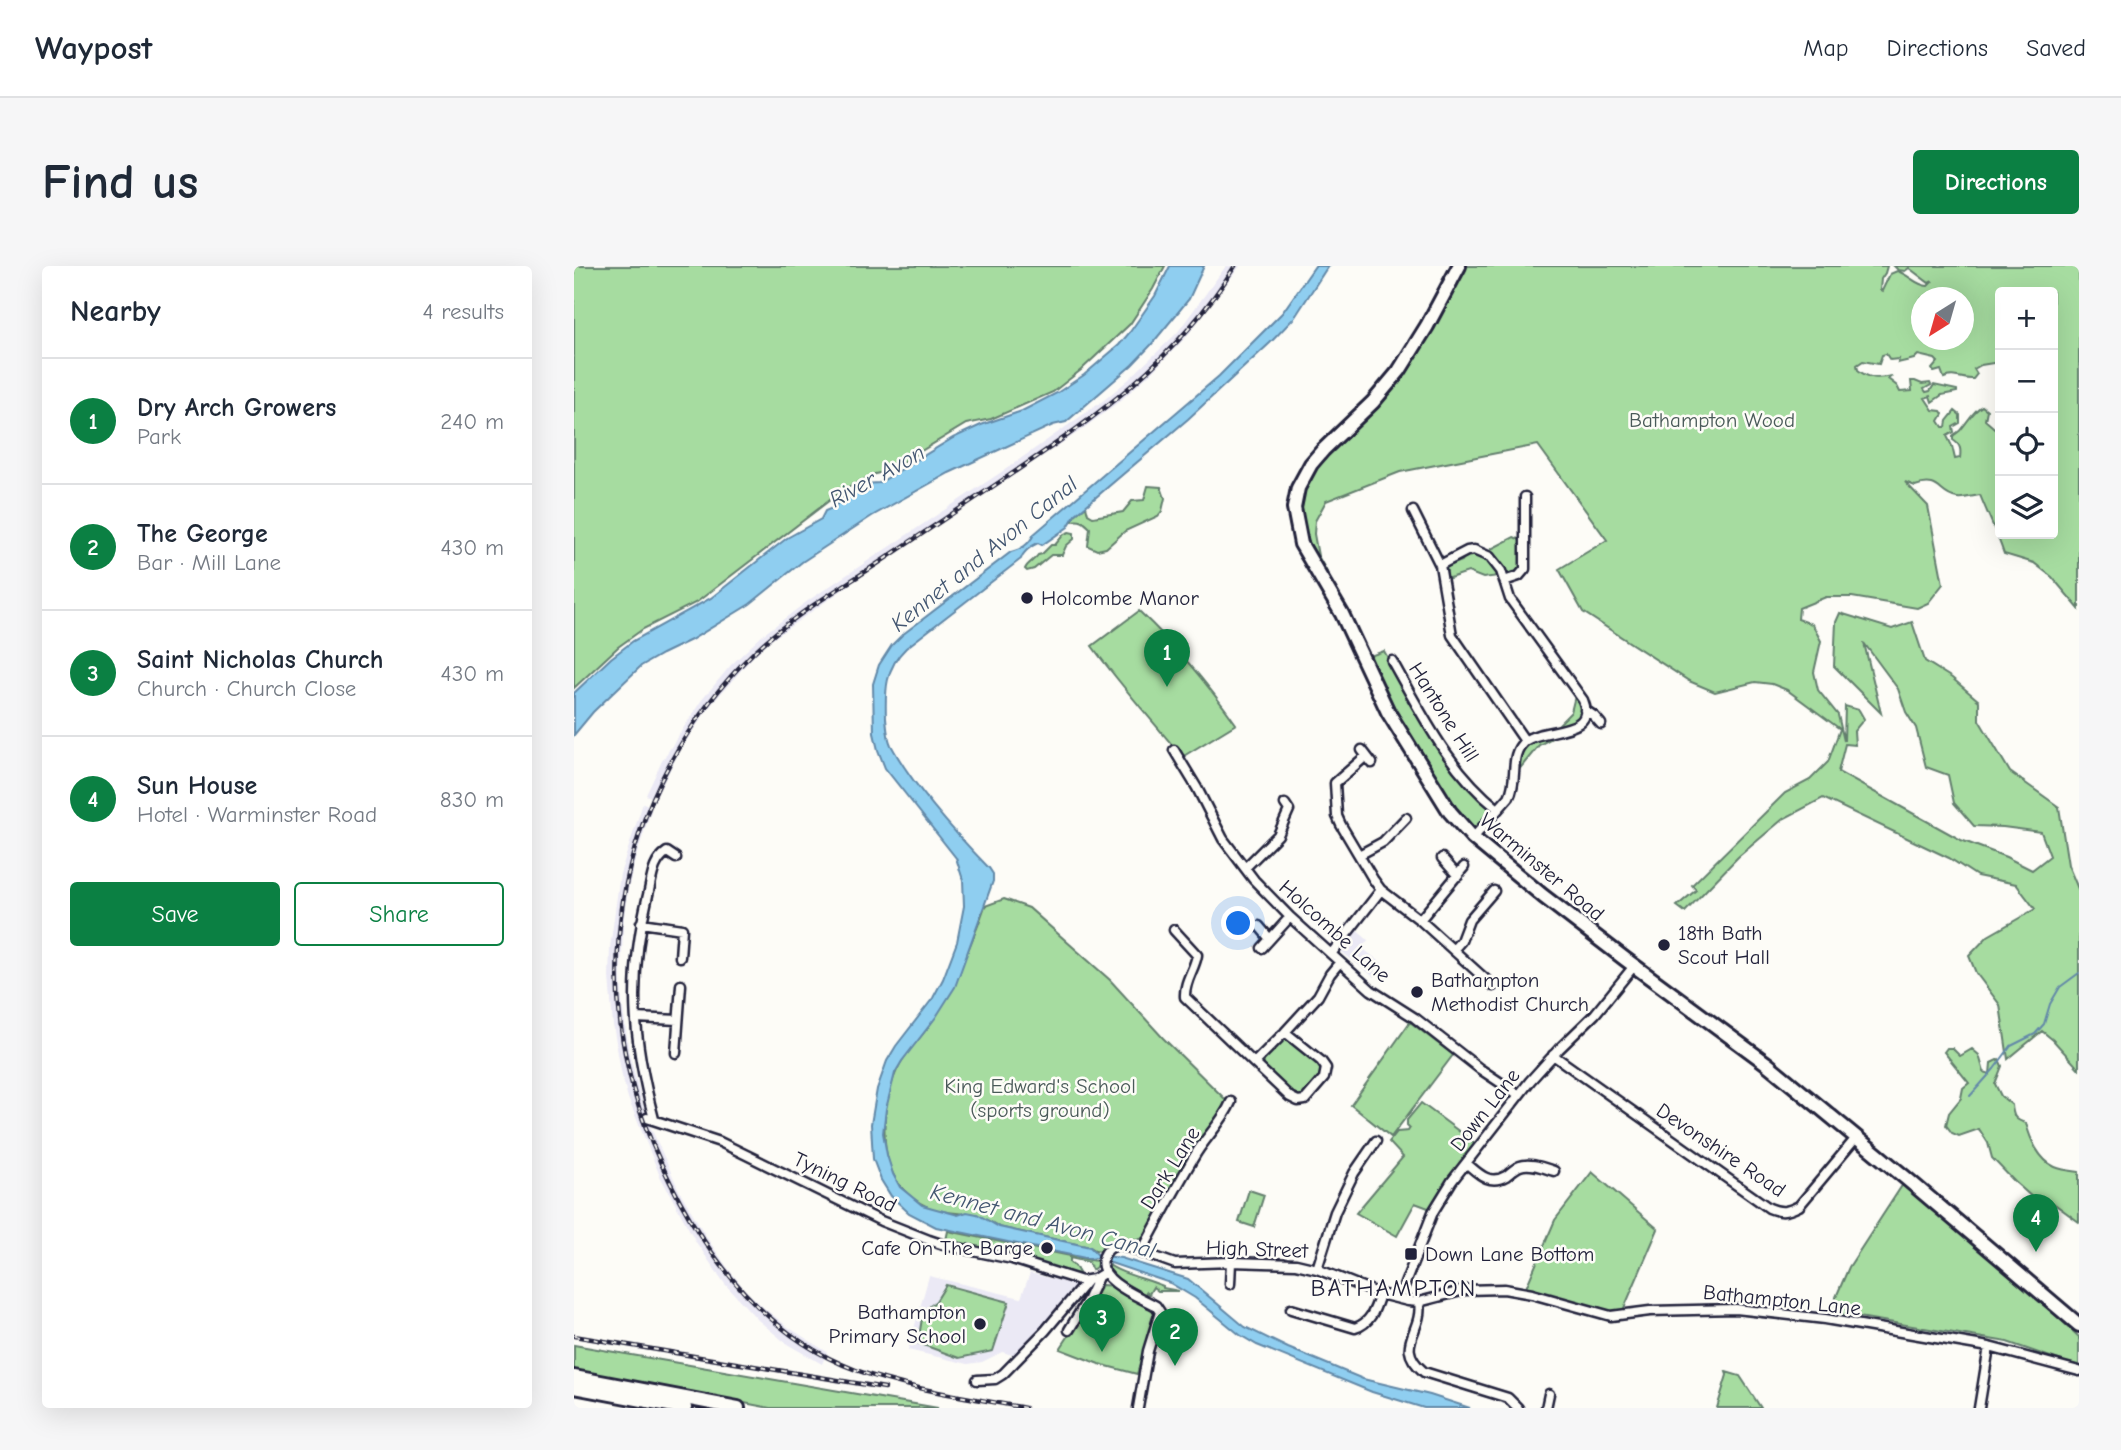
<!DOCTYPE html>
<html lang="en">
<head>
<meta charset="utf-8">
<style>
  body { margin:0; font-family:"Comic Neue",sans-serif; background:#f6f6f7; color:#1f2937 }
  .controls { position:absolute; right:21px; top:21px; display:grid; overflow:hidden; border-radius:7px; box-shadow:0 7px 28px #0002 }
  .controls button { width:63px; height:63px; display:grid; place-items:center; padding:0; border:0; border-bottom:2px solid #e0e1e3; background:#fff; color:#1f2937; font:35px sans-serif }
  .compass { position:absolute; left:1337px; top:21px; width:63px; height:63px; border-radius:50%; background:#fff; box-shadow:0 7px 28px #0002; rotate:217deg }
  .you { position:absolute; left:665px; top:658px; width:24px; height:24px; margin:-18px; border:5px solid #fff; border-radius:50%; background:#1a73e8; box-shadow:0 0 0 10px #1a73e833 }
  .badge { display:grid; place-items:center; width:46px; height:46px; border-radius:50%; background:#0b8043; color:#fff; font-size:23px; font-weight:700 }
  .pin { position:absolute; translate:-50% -58px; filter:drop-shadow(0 2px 4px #0008) }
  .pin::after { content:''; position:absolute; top:37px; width:24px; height:21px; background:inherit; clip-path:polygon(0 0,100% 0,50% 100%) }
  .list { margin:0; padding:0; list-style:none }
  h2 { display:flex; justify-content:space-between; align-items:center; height:91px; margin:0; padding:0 28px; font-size:30px }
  h2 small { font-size:23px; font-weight:400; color:#747a83 }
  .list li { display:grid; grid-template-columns:46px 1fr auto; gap:21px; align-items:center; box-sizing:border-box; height:126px; padding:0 28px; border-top:2px solid #e0e1e3 }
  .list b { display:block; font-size:26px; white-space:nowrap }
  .list p { margin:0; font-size:23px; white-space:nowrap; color:#747a83 }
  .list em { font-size:23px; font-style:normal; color:#747a83 }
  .actions { display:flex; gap:14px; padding:21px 28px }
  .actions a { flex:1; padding:16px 0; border:2px solid #0b8043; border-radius:7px; text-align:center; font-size:24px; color:#0b8043 }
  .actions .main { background:#0b8043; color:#fff }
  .icon { flex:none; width:38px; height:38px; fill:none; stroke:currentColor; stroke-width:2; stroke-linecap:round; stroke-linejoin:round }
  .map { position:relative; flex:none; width:1505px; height:1142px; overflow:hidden; border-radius:7px }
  header { display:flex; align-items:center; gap:42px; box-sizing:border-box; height:98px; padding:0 35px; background:#fff; border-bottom:2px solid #e0e1e3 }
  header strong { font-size:33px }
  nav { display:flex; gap:38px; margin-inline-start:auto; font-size:24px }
  .intro { display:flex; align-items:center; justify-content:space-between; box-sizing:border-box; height:168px; padding:0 42px }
  h1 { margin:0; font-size:49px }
  .button { padding:18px 32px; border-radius:7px; background:#0b8043; color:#fff; font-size:24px; font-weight:700 }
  main { display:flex; gap:42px; padding:0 42px }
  aside { flex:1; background:#fff; border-radius:7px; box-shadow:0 7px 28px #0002 }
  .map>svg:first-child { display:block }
  .built { fill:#ebe9f5 }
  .green { fill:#a6dca0; stroke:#647f6e; stroke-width:2; fill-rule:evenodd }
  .water { fill:#8fcef0; stroke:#6389a8; stroke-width:2 }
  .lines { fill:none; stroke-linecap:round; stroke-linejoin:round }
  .stream { stroke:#6389a8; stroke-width:2 }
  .minor-casing { stroke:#22223b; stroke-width:13 }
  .highway-casing { stroke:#22223b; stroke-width:18 }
  .minor { stroke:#fdfcf7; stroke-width:8 }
  .highway { stroke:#fdfcf7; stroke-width:12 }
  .rail-casing { stroke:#22223b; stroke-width:4.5 }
  .rail { stroke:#fdfcf7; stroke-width:2; stroke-dasharray:5; stroke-linecap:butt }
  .poi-dot { fill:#22223b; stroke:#fdfcf7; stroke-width:2.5 }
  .labels { text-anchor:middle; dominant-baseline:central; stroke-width:5; stroke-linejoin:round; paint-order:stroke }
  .park-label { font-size:21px; fill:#4a5a59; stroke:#fdfcf7 }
  .poi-label { font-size:21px; fill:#22223b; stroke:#fdfcf7; text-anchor:start }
  .street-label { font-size:21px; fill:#22223b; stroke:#fdfcf7 }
  .water-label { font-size:23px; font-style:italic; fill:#435671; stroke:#fdfcf7 }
  .quarter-label { font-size:24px; letter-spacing:2px; fill:#22223b; stroke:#fdfcf7 }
</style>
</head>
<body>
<header>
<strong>Waypost</strong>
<nav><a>Map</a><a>Directions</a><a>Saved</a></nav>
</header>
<div class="intro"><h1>Find us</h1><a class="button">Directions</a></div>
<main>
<aside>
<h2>Nearby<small>4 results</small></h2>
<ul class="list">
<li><span class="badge">1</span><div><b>Dry Arch Growers</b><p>Park</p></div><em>240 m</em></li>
<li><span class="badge">2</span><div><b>The George</b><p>Bar · Mill Lane</p></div><em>430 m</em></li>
<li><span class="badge">3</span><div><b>Saint Nicholas Church</b><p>Church · Church Close</p></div><em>430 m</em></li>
<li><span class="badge">4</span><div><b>Sun House</b><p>Hotel · Warminster Road</p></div><em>830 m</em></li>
</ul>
<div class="actions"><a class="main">Save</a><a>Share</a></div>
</aside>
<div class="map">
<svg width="1505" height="1142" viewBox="0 0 1505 1142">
  <rect width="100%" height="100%" fill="#fdfcf7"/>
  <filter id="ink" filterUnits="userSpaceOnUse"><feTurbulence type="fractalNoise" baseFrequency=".0143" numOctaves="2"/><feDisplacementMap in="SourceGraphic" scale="14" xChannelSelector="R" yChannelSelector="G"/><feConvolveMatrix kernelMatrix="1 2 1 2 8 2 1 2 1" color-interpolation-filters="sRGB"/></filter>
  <g filter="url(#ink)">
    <!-- built -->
    <path class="built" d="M 652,0 L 666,0 L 613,70 L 579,105 L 546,135 L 506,165 L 288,310 L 193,377 L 177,393 L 136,440 L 107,482 L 81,533 L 72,529 L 88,495 L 127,435 L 157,399 L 190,368 L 235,334 L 432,203 L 530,134 L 554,114 L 603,67 Z
      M 69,537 L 77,540 L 77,545 L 61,594 L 54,624 L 50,650 L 47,705 L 48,735 L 55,787 L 69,839 L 77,862 L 105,924 L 133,972 L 153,1001 L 171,1024 L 190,1042 L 214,1061 L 253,1086 L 248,1098 L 213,1078 L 184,1054 L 151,1018 L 137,998 L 122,976 L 86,910 L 54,832 L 48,810 L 39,759 L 35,711 L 36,682 L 46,608 Z
      M 781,663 L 794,674 L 788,682 L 809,698 L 800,711 L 765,684 Z
      M 456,1007 L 505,1020 L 442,1090 L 428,1086 L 408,1096 L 394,1098 L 334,1084 L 355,1010 L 447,1032 Z"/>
    <!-- green -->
    <path class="green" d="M 0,0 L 591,0 L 579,23 L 556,58 L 507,104 L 479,126 L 417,153 L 392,158 L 314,205 L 301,208 L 269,224 L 123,336 L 69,363 L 44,381 L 0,422 Z
      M 890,0 L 1313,0 L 1311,7 L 1307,13 L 1306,24 L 1308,25 L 1316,8 L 1323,5 C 1334,8 1343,20 1354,20 L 1359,15 L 1355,17 L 1335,2 L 1331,5 L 1324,4 L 1320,0 L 1505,0 L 1505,343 L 1478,311 L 1460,297 L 1430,288 C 1423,267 1414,249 1406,229 C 1399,230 1390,233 1383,232 C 1364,229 1367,211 1341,220 L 1331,216 L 1354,240 L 1369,318 L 1354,337 L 1343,342 L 1278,331 L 1252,331 L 1225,342 L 1224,353 L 1238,358 L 1247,375 L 1240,406 L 1244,424 L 1264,449 L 1270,475 L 1271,440 L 1285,444 L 1290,453 L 1280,465 L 1281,479 L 1271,478 L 1264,506 L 1387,574 L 1432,591 L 1458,604 L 1476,590 L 1467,566 L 1429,561 L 1400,560 L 1380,537 L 1374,509 L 1352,501 L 1342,462 L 1332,446 L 1324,423 L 1290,377 L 1307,447 L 1260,400 L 1262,356 L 1266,347 L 1318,363 L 1338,356 L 1351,395 L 1378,412 L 1405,435 L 1405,454 L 1436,506 L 1485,541 L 1494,599 L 1505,625 L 1505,803 L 1479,774 L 1468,765 L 1434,793 L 1426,739 L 1402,707 L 1395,690 L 1414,670 L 1461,643 L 1442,618 L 1403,610 L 1375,592 L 1249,532 L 1209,553 L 1164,591 L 1111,646 L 1103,640 L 1122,624 L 1118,619 L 1211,527 L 1236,514 L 1254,496 L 1266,463 L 1213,424 L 1198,418 L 1181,416 L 1141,426 L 1115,415 L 1009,346 L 985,303 L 1033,274 L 964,179 L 826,206 L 752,235 L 741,255 L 740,268 L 744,290 L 753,306 L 752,308 C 743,294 734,281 729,266 C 709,201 801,155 832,108 C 839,97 845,83 852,71 C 864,47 877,24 890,0 ZM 1426,26 L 1479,26 L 1479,268 L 1426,268 L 1426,167 L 1411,154 L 1413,144 L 1408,140 C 1400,144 1394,155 1388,162 C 1386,166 1382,167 1379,170 L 1379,174 C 1387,179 1387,184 1386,192 L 1381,193 L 1378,180 L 1373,170 L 1380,166 L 1379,161 L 1386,157 L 1386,149 L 1381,145 L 1373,155 L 1372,161 L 1369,161 L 1365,155 L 1369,148 L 1367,145 L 1359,144 L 1351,132 L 1356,130 L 1358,136 L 1368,129 L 1383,126 L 1383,124 L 1360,119 L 1356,125 L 1352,126 L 1350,123 L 1357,119 L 1356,117 L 1348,118 L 1341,115 L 1337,115 L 1338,125 L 1326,126 L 1323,120 L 1314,113 L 1318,110 C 1304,113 1295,113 1284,104 L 1283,99 L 1289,95 L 1305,98 L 1308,89 L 1312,88 L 1316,94 L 1325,93 L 1324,97 L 1340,93 L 1344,89 L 1361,93 L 1364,96 L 1358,103 L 1360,106 L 1367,104 L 1370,112 C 1380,107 1388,114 1399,113 L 1403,108 L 1400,103 L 1407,99 L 1426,96 ZM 1348,32 L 1390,32 L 1390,74 L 1348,74 L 1346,65 L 1347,64 Z
      M 574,220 L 587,221 L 591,232 L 588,245 L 584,250 L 551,265 L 532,282 L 523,284 L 514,280 L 516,262 C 510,256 507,253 498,255 L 501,249 L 512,240 L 514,248 L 519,251 L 549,246 L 558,235 L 570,234 Z
      M 495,266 L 500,267 L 500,273 L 492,280 L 488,289 L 477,289 L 460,303 L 453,305 L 451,303 C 454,296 460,295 464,289 L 468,288 L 477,279 L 481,279 L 490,268 Z
      M 940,271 L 948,275 L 949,298 L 946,306 L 932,310 L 928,299 L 919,290 L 917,283 Z
      M 900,289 C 913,290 920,298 925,310 L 909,312 L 894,306 L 873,313 L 872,301 L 888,295 L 891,290 Z
      M 565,345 C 601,379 633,417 662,458 L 608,491 C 578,454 546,419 518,380 Z
      M 810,385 L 862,476 L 916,540 L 916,548 L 905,560 L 900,563 L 893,560 L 881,544 L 812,435 L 793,391 Z
      M 1001,430 L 1005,431 C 1010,452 1003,458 982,461 L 997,446 Z
      M 985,468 L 965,479 L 944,505 C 944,474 958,473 985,468 Z
      M 430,633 L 455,642 L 536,714 L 589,772 L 654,836 L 574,970 C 557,978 543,969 528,979 L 527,985 L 521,984 L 516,981 L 425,961 C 393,938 366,957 334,928 C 301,899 307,833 326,798 C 336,781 351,768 361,751 C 367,743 371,732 376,723 C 390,695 401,670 411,640 Z
      M 836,756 L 879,789 L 817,871 L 777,839 Z
      M 711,773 L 716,774 L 745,797 L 749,803 C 747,814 735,829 724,832 L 718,829 L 690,801 L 690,792 Z
      M 1373,782 L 1378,782 L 1386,790 L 1398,783 L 1405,789 L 1410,806 L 1416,808 L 1417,797 L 1425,793 L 1428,800 L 1421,818 L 1427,830 L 1438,839 C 1439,851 1441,854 1452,857 C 1456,873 1465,894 1481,901 C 1488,904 1498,905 1505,906 L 1505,956 L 1479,937 L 1459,932 L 1441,916 L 1418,892 L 1414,877 L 1405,863 L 1385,870 L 1378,867 L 1372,859 L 1375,847 L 1387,832 L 1389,822 L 1395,817 L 1370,786 Z
      M 847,837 L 902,878 L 882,903 L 857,943 L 841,937 L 823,970 L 782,947 L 829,891 L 815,876 L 823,866 L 834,865 L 836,862 L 833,859 L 833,854 Z
      M 1018,906 L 1084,963 L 1048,1047 L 1032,1046 L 951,1024 L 981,954 Z
      M 1329,918 L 1456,1025 L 1505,1071 L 1505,1101 L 1433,1076 L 1261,1047 L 1262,1031 L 1275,1001 Z
      M 675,924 L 690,929 L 680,961 L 665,956 Z
      M 374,965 L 516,994 L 524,995 L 522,1001 L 518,1004 L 514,996 L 496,992 L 496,996 L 501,1000 L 506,1009 L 422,985 L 375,978 L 372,974 Z
      M 532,997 C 548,1009 571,1012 589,1020 L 589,1022 L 605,1025 L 584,1025 L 579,1021 L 575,1028 L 572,1026 L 571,1029 L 538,1009 L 533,1004 Z
      M 372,1019 L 435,1036 L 419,1085 L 385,1092 L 344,1077 L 349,1046 L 362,1035 Z
      M 528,1019 L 540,1020 L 578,1043 L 581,1048 L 563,1108 L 525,1098 L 486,1083 Z
      M 0,1079 L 364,1142 L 196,1142 L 0,1104 Z
      M 1152,1106 L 1166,1110 L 1187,1142 L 1143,1142 L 1153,1109 Z"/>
    <!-- water -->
    <path class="water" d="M 596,0 L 630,0 L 615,33 L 577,79 L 558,99 L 492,156 L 479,159 L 375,207 L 298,250 L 228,296 L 176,338 L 117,374 L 88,388 L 67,400 L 19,446 L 0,469 L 0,427 L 37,392 L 59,375 L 137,332 L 213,272 L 247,253 L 251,245 L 261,241 L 269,230 L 281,222 L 290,218 L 305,217 L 379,172 L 407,159 L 448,145 L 483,127 L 510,109 L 545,79 L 556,66 L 581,30 Z
      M 741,0 L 754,0 L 721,51 L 696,77 L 614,153 L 501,249 L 494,261 L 468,279 L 464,277 C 457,280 449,286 447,293 L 332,382 C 311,402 311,425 312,452 C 313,461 313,471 317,479 C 340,522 381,567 415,602 L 419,608 L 419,615 L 381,721 L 362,751 L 328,795 L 321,807 L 312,843 L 309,867 L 313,889 L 319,908 L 326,921 L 348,939 L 384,949 L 393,946 L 403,948 L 425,961 L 516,981 L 524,989 L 547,992 L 614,1013 L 671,1061 L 714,1082 L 789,1113 L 856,1129 L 896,1142 L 850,1142 L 798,1126 L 683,1079 L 666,1069 L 621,1032 L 596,1017 L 522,992 L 516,993 L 362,961 L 335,947 L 317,930 L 307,914 L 299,893 L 297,858 L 303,823 L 313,795 L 322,780 L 359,732 L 369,713 L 383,676 L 390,640 L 389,614 L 382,592 L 311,502 L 304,484 L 300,467 L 299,418 L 305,399 L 318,379 L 328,369 L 437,286 C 447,283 455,279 460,268 L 645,110 L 708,47 Z"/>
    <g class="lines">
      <!-- stream -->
      <path class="stream" d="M 1396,830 L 1420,803 L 1437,780 L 1461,768 L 1470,758 L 1476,738 L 1486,721 L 1505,707"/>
      <!-- minor casing -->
      <g class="minor-casing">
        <path id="minor" d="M 839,245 L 866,299
          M 930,315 L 945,310 L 951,303 L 951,231
          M 818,395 C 849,450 874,503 924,543
          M 1011,444 L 1020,450 L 1027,458
          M 600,484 L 623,522 L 649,573 L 680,614 L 716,651 L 797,724 L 841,752 L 906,803 L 945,829
          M 788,484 L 798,497
          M 792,490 L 761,517 L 763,550 L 767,559 L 799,613 L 807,624
          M 899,572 L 935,531 C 945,512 934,489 951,475 C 968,461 1024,470 1009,434 L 936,333 L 927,305 L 916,291 L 900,284 L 893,285 L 866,299 L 878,369 L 951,475
          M 785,589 L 809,576 L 832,552
          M 868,592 L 884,610
          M 671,602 L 704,569 L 715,544 L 711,538
          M 846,654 L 890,601
          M 67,657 L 108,663 L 106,691
          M 685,660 L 696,673
          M 600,664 L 623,689 C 621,703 610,715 611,731 L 680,797
          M 688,682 L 716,651
          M 879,684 L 887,675 L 895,654 L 920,625
          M 757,688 L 807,624 L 846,654 L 919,720
          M 62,752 L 104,754
          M 711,766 L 747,795 L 752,802 L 750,812 L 731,834 L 724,835 L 716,831 L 680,797 Z
          M 711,766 L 744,730 L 756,708 L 766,696
          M 102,787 L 107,719
          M 979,789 L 1195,942 C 1207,947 1213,946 1225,940 L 1282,872
          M 73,852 L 146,876 L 307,955 L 355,974 L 370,979 L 438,993 L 508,1015 L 520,1013 L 530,1007
          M 80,853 C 58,772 54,711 74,629 C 78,613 78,596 93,586 L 102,592
          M 892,897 C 904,907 915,920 932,910 C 936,907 941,902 946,900 C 956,896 970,902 980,905
          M 567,987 C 585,953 603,919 623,886 C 634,869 649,855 657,836
          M 743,1003 L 761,946 L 780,907 L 802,875
          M 656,1018 L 657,996
          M 825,1033 L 859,946 L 878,915 L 956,815 L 985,783 L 1021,748 L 1060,700
          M 845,1036 C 850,1066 818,1079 850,1106 L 934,1132 L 944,1142
          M 717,1043 L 781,1062 C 797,1057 801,1043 806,1028
          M 495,1064 L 514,1033 L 524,1011
          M 403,1114 L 421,1113 L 429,1108 L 471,1065 L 513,1015
          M 564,1142 L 574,1085 L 586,1046 L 582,1040 C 566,1031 523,1015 529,993 C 531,984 537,981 545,978 L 601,998 L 657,996 L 722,998 L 743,1003 L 806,1028 L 834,1035 L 845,1036 L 891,1024 L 930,1023 L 958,1028 L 1037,1050 L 1076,1045 L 1162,1043 L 1251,1053 L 1415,1081 L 1505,1105
          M 972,1142 L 975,1128
          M 1405,1142 L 1415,1081"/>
      </g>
      <!-- highway casing -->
      <g class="highway-casing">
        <path id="highway" d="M 885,0 L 853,60 L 825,105 L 799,136 L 749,184 L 737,198 L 724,222 L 720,242 L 727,278 L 768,348 L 814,446 L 876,546 L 899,572 L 969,630 L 1051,693 L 1192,797 L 1333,913 L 1505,1059
          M 0,1111 L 164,1142
          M 0,1121 L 111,1142"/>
      </g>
      <!-- minor -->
      <use href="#minor" class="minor"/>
      <!-- highway -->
      <use href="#highway" class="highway"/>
      <!-- rail casing -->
      <g class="rail-casing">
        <path id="rail" d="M 0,1070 L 311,1122
          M 451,1142 C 395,1131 336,1124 282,1104 C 181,1066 119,973 78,877 C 46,800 36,718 49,635 C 64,539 113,451 182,384 C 218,350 262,325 303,298 C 346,269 390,240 433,211 C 525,149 601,96 661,0"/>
      </g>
      <!-- rail -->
      <use href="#rail" class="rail"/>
    </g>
  </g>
  <!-- markers -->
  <g class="poi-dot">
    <circle cx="453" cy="332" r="7"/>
    <circle cx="1090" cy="679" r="7"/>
    <circle cx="843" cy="726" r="7"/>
    <circle cx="473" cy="982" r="7"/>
    <rect x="830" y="981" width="14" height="14" rx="3.5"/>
    <circle cx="406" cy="1058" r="7"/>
  </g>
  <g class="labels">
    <!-- park labels -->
    <g class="park-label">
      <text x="1138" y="154">Bathampton Wood</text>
      <text x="466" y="820">King Edward's School<tspan x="466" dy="24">(sports ground)</tspan></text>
    </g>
    <!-- poi labels -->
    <g class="poi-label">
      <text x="467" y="332">Holcombe Manor</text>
      <text x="1104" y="667">18th Bath<tspan x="1104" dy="24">Scout Hall</tspan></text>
      <text x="857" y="714">Bathampton<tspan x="857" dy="24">Methodist Church</tspan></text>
      <text x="459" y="982" text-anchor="end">Cafe On The Barge</text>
      <text x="851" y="988">Down Lane Bottom</text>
      <text x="392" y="1046" text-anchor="end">Bathampton<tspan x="392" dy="24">Primary School</tspan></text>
    </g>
    <!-- street labels -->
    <g class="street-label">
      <text transform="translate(870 446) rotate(58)">Hantone Hill</text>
      <text transform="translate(968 601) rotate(40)">Warminster Road</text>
      <text transform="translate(761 665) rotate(42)">Holcombe Lane</text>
      <text transform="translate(911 844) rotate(-52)">Down Lane</text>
      <text transform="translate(1147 884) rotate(34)">Devonshire Road</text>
      <text transform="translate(596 902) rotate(-58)">Dark Lane</text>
      <text transform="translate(271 916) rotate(26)">Tyning Road</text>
      <text transform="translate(683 983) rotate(2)">High Street</text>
      <text transform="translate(1208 1034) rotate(6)">Bathampton Lane</text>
    </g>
    <!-- water labels -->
    <g class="water-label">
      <text transform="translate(303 210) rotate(-29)">River Avon</text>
      <text transform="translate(410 288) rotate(-39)">Kennet and Avon Canal</text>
      <text transform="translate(469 955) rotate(15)">Kennet and Avon Canal</text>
    </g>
    <!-- quarter labels -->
    <g class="quarter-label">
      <text x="820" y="1022">BATHAMPTON</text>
    </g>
  </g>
</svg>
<div class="controls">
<button>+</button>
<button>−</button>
<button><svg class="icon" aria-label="locate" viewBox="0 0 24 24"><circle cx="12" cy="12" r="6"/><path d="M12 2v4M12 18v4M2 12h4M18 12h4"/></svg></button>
<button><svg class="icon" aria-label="layers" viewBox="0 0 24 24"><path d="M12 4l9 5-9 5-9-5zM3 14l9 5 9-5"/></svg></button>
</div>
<svg class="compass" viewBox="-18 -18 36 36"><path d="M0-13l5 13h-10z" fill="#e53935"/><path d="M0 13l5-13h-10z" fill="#747a83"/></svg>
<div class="you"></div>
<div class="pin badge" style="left:593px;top:421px">1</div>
<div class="pin badge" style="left:601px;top:1100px">2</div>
<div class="pin badge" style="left:528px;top:1086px">3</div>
<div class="pin badge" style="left:1462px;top:986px">4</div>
</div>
</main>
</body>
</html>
